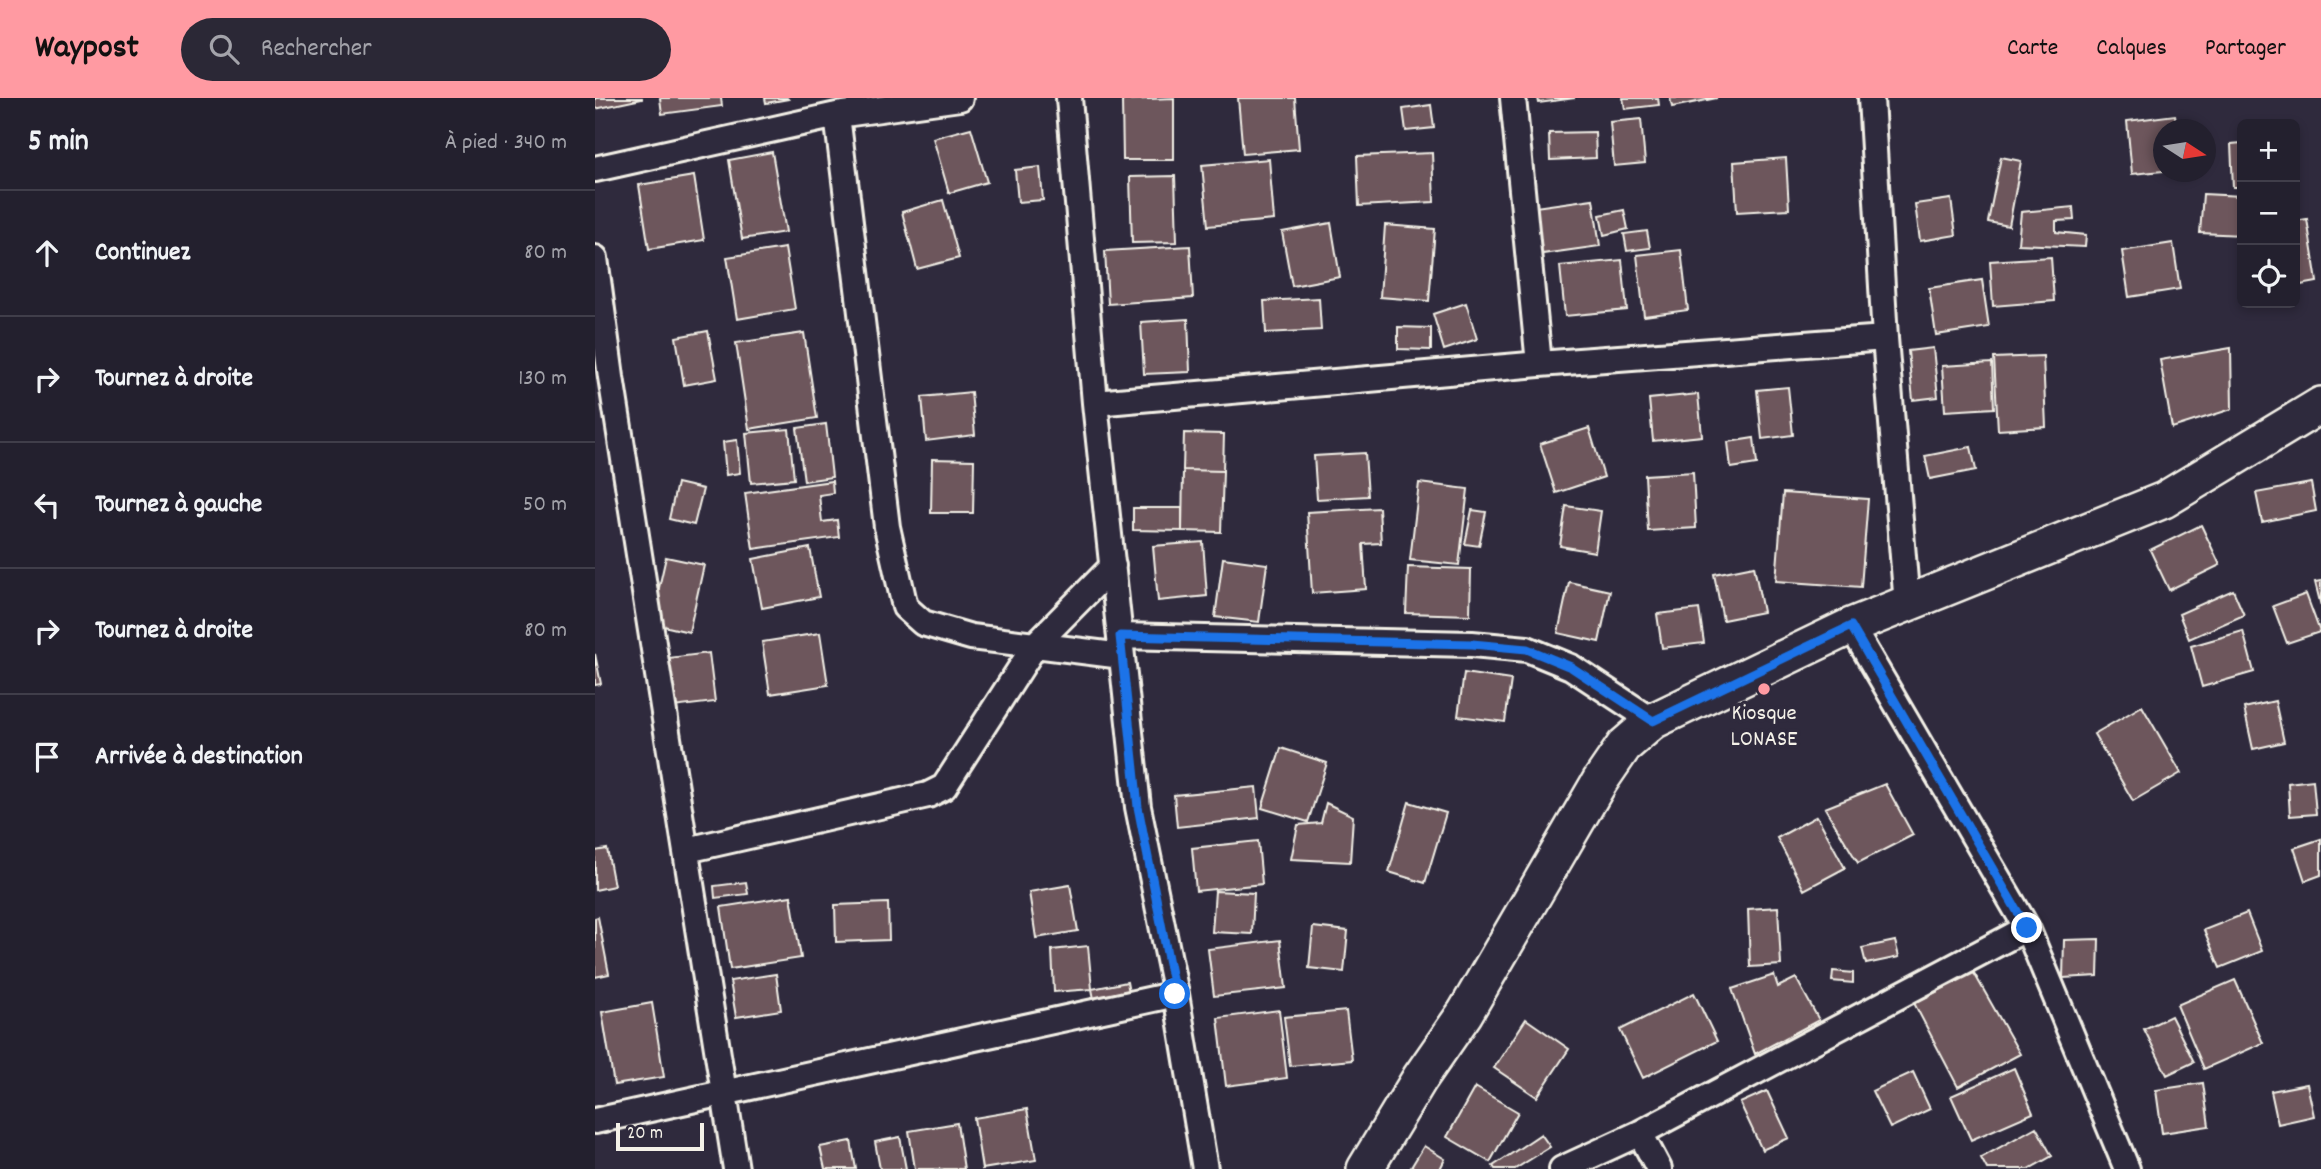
<!DOCTYPE html>
<html lang="fr">
<head>
<meta charset="utf-8">
<style>
  body { margin:0; font-family:Dekko,sans-serif; background:#2b2836; color:#f1f3f6 }
  .controls { position:absolute; right:21px; top:21px; display:grid; overflow:hidden; border-radius:10px; box-shadow:0 4px 10px #0003 }
  .controls button { width:63px; height:63px; display:grid; place-items:center; padding:0; border:0; border-bottom:2px solid #403e4a; background:#23202e; color:#f1f3f6; font:35px sans-serif }
  .compass { position:absolute; left:1558px; top:21px; width:63px; height:63px; border-radius:50%; background:#23202e; box-shadow:0 4px 10px #0003; rotate:102deg }
  .scale { position:absolute; left:21px; bottom:18px; width:88px; box-sizing:border-box; padding-left:7px; border:4px solid #f4f1e8; border-top:0; font-size:19px; line-height:24px; white-space:nowrap; color:#f4f1e8; -webkit-text-stroke:5px #2f2a3d; paint-order:stroke }
  .stop { position:absolute; width:21px; height:21px; margin:-16px; border:5px solid #1a73e8; border-radius:50%; background:#fff }
  .stop.end { background:#1a73e8; border-color:#fff; box-shadow:0 2px 7px #0008 }
  .list { margin:0; padding:0; list-style:none }
  h2 { display:flex; justify-content:space-between; align-items:center; height:91px; margin:0; padding:0 28px; font-size:30px }
  h2 small { font-size:23px; font-weight:400; color:#a3a3aa }
  .list li { display:grid; grid-template-columns:46px 1fr auto; gap:21px; align-items:center; box-sizing:border-box; height:126px; padding:0 28px; border-top:2px solid #403e4a }
  .list b { display:block; font-size:26px; white-space:nowrap }
  .list em { font-size:23px; font-style:normal; color:#a3a3aa }
  .icon { flex:none; width:38px; height:38px; fill:none; stroke:currentColor; stroke-width:2; stroke-linecap:round; stroke-linejoin:round }
  .map { position:relative; flex:none; width:1726px; height:1071px; overflow:hidden }
  header { display:flex; align-items:center; gap:42px; box-sizing:border-box; height:98px; padding:0 35px; background:#ff9aa2; color:#111 }
  header strong { font-size:33px }
  nav { display:flex; gap:38px; margin-inline-start:auto; font-size:24px }
  .search { width:490px; height:63px; background:#2b2836; display:flex; align-items:center; gap:18px; box-sizing:border-box; padding:0 24px; border-radius:38px; color:#a3a3aa; font-size:26px }
  main { display:flex }
  aside { flex:1; background:#23202e }
  .map>svg:first-child { display:block }
  .building { fill:#6d565c; stroke:#f4f1e8; stroke-width:2 }
  .lines { fill:none; stroke-linecap:round; stroke-linejoin:round }
  .street-casing { stroke:#f4f1e8; stroke-width:30 }
  .secondary-casing { stroke:#f4f1e8; stroke-width:40 }
  .street { stroke:#2f2a3d; stroke-width:24 }
  .secondary { stroke:#2f2a3d; stroke-width:35 }
  .route { stroke:#1a73e8; stroke-width:9 }
  .poi-dot { fill:#ff9aa2; stroke:#2f2a3d; stroke-width:2.5 }
  .labels { text-anchor:middle; dominant-baseline:central; stroke-width:7; stroke-linejoin:round; paint-order:stroke }
  .poi-label { font-size:23px; fill:#f4f1e8; stroke:#2f2a3d }
</style>
</head>
<body>
<header>
<strong>Waypost</strong>
<div class="search"><svg class="icon" aria-label="search" viewBox="0 0 24 24"><circle cx="10" cy="10" r="6"/><path d="M15 15l6 6"/></svg>Rechercher</div>
<nav><a>Carte</a><a>Calques</a><a>Partager</a></nav>
</header>
<main>
<aside>
<h2>5 min<small>À pied · 340 m</small></h2>
<ul class="list">
<li><svg class="icon" aria-label="ahead" viewBox="0 0 24 24"><path d="M12 20V5M6 11l6-6 6 6"/></svg><div><b>Continuez</b></div><em>80 m</em></li>
<li><svg class="icon" aria-label="right" viewBox="0 0 24 24"><path d="M7 20v-9h11M14 6l5 5-5 5"/></svg><div><b>Tournez à droite</b></div><em>130 m</em></li>
<li><svg class="icon" aria-label="left" viewBox="0 0 24 24"><path d="M17 20v-9H6M10 6l-5 5 5 5"/></svg><div><b>Tournez à gauche</b></div><em>50 m</em></li>
<li><svg class="icon" aria-label="right" viewBox="0 0 24 24"><path d="M7 20v-9h11M14 6l5 5-5 5"/></svg><div><b>Tournez à droite</b></div><em>80 m</em></li>
<li><svg class="icon" aria-label="arrive" viewBox="0 0 24 24"><path d="M6 21V4h12l-3 4 3 4H6"/></svg><div><b>Arrivée à destination</b></div></li>
</ul>
</aside>
<div class="map">
<svg width="1726" height="1071" viewBox="0 0 1726 1071">
  <rect width="100%" height="100%" fill="#2f2a3d"/>
  <filter id="ink" filterUnits="userSpaceOnUse"><feTurbulence type="fractalNoise" baseFrequency=".0143" numOctaves="2"/><feDisplacementMap in="SourceGraphic" scale="14" xChannelSelector="R" yChannelSelector="G"/><feConvolveMatrix kernelMatrix="1 2 1 2 8 2 1 2 1" color-interpolation-filters="sRGB"/></filter>
  <g filter="url(#ink)">
    <!-- building -->
    <path class="building" d="M 0,0 L 47,0 L 47,1 L 0,11 Z
      M 65,0 L 126,0 L 127,8 L 67,16 Z
      M 170,0 L 192,0 L 193,1 L 171,5 Z
      M 579,0 L 579,62 L 528,62 L 527,2 Z
      M 643,0 L 700,0 L 704,51 L 648,56 Z
      M 943,0 L 980,0 L 944,5 Z
      M 1028,0 L 1063,0 L 1064,7 L 1030,11 Z
      M 1075,0 L 1122,0 L 1077,9 Z
      M 836,7 L 839,30 L 811,33 L 808,11 Z
      M 1580,17 L 1582,32 L 1568,32 L 1568,73 L 1537,76 L 1532,23 Z
      M 1046,21 L 1050,65 L 1019,68 L 1015,24 Z
      M 376,30 L 392,84 L 354,95 L 338,40 Z
      M 1000,34 L 1001,60 L 955,62 L 954,35 Z
      M 1647,45 L 1647,89 L 1638,89 L 1636,46 Z
      M 177,54 L 191,134 L 147,141 L 134,62 Z
      M 837,55 L 839,104 L 764,108 L 762,58 Z
      M 1406,59 L 1426,63 L 1414,128 L 1393,124 Z
      M 1191,60 L 1194,111 L 1142,114 L 1139,64 Z
      M 674,61 L 679,122 L 613,128 L 607,67 Z
      M 445,69 L 448,102 L 423,104 L 420,72 Z
      M 99,78 L 109,142 L 54,151 L 44,87 Z
      M 580,78 L 582,144 L 537,145 L 535,79 Z
      M 1608,96 L 1647,98 L 1647,137 L 1605,135 Z
      M 998,101 L 1005,148 L 947,156 L 940,109 Z
      M 1356,101 L 1361,137 L 1325,143 L 1320,106 Z
      M 348,102 L 364,160 L 322,171 L 307,114 Z
      M 1478,109 L 1479,122 L 1461,123 L 1461,134 L 1491,137 L 1490,149 L 1423,146 L 1426,114 Z
      M 1029,112 L 1033,131 L 1009,137 L 1005,117 Z
      M 1712,121 L 1722,184 L 1700,188 L 1700,123 Z
      M 736,125 L 745,179 L 697,188 L 687,134 Z
      M 790,127 L 840,131 L 834,203 L 785,199 Z
      M 1052,133 L 1055,150 L 1032,153 L 1029,136 Z
      M 1578,145 L 1585,191 L 1534,199 L 1527,153 Z
      M 595,148 L 598,200 L 513,206 L 510,153 Z
      M 190,150 L 200,211 L 142,221 L 132,159 Z
      M 1086,152 L 1093,212 L 1049,218 L 1042,157 Z
      M 1456,159 L 1459,203 L 1398,208 L 1395,163 Z
      M 1027,162 L 1032,212 L 970,218 L 965,168 Z
      M 1387,182 L 1394,229 L 1341,237 L 1334,190 Z
      M 724,200 L 726,232 L 671,235 L 669,203 Z
      M 871,205 L 882,241 L 849,252 L 838,216 Z
      M 593,221 L 595,274 L 549,276 L 546,224 Z
      M 803,229 L 836,230 L 836,252 L 803,251 Z
      M 113,233 L 122,281 L 89,287 L 81,239 Z
      M 209,235 L 222,320 L 154,331 L 141,245 Z
      M 1338,250 L 1343,299 L 1318,302 L 1313,253 Z
      M 1636,250 L 1637,311 L 1577,330 L 1565,262 Z
      M 1448,258 L 1451,329 L 1403,332 L 1399,260 Z
      M 1397,265 L 1399,310 L 1350,313 L 1347,268 Z
      M 1193,289 L 1198,337 L 1167,341 L 1162,292 Z
      M 376,294 L 380,337 L 331,343 L 327,299 Z
      M 1103,296 L 1107,338 L 1058,343 L 1054,301 Z
      M 231,326 L 237,379 L 209,383 L 202,330 Z
      M 994,330 L 1009,379 L 961,395 L 945,346 Z
      M 194,331 L 199,381 L 156,385 L 151,335 Z
      M 589,335 L 629,336 L 628,373 L 588,372 Z
      M 1159,340 L 1162,366 L 1136,370 L 1133,344 Z
      M 142,342 L 145,375 L 131,377 L 128,344 Z
      M 1376,349 L 1381,372 L 1335,381 L 1330,358 Z
      M 770,355 L 773,398 L 722,401 L 719,358 Z
      M 337,361 L 379,362 L 378,415 L 336,415 Z
      M 588,372 L 628,373 L 626,434 L 587,433 Z
      M 1098,374 L 1101,430 L 1053,433 L 1050,377 Z
      M 237,383 L 238,395 L 224,397 L 227,424 L 242,422 L 244,439 L 158,451 L 150,395 Z
      M 82,385 L 108,391 L 99,427 L 74,421 Z
      M 824,385 L 873,391 L 864,467 L 815,462 Z
      M 1716,385 L 1721,413 L 1667,424 L 1661,395 Z
      M 1188,395 L 1273,401 L 1266,489 L 1181,483 Z
      M 971,408 L 1006,413 L 1000,454 L 965,448 Z
      M 538,410 L 587,410 L 587,433 L 538,432 Z
      M 784,410 L 786,445 L 768,446 L 771,491 L 717,495 L 712,414 Z
      M 877,412 L 891,414 L 884,448 L 870,446 Z
      M 1606,427 L 1625,467 L 1574,492 L 1555,452 Z
      M 608,444 L 612,498 L 563,503 L 558,448 Z
      M 215,450 L 224,499 L 167,510 L 158,461 Z
      M 71,459 L 109,467 L 94,534 L 56,525 Z
      M 628,460 L 672,466 L 664,524 L 620,519 Z
      M 1159,468 L 1168,514 L 1128,522 L 1119,476 Z
      M 813,469 L 876,471 L 875,517 L 811,515 Z
      M 1726,483 L 1726,508 L 1720,484 Z
      M 974,484 L 1015,493 L 1004,544 L 963,535 Z
      M 1638,492 L 1649,517 L 1594,541 L 1584,516 Z
      M 1711,496 L 1725,534 L 1692,545 L 1678,508 Z
      M 1104,511 L 1109,545 L 1067,550 L 1062,516 Z
      M 1648,533 L 1659,574 L 1607,589 L 1596,548 Z
      M 225,535 L 233,587 L 175,596 L 167,544 Z
      M 114,555 L 120,604 L 70,610 L 65,561 Z
      M 0,556 L 6,586 L 0,587 Z
      M 869,575 L 916,582 L 910,624 L 863,618 Z
      M 1680,603 L 1689,644 L 1658,651 L 1649,610 Z
      M 1547,608 L 1586,675 L 1538,703 L 1499,636 Z
      M 686,650 L 732,665 L 713,724 L 667,710 Z
      M 1718,682 L 1721,716 L 1695,718 L 1693,685 Z
      M 1290,686 L 1318,737 L 1263,765 L 1230,710 Z
      M 661,689 L 664,720 L 582,729 L 579,697 Z
      M 814,704 L 851,715 L 830,785 L 794,774 Z
      M 731,705 L 758,718 L 755,764 L 696,761 L 703,727 L 726,725 Z
      M 1222,718 L 1250,770 L 1209,792 L 1182,740 Z
      M 1726,741 L 1726,777 L 1710,783 L 1699,750 Z
      M 663,743 L 667,786 L 601,793 L 597,750 Z
      M 12,751 L 19,788 L 0,792 L 0,753 Z
      M 151,784 L 153,796 L 120,800 L 119,788 Z
      M 475,787 L 483,833 L 441,840 L 434,794 Z
      M 620,793 L 659,795 L 657,836 L 617,834 Z
      M 196,798 L 206,860 L 135,871 L 126,809 Z
      M 293,805 L 294,842 L 241,844 L 240,807 Z
      M 1183,809 L 1186,867 L 1155,869 L 1153,811 Z
      M 1652,815 L 1667,853 L 1625,870 L 1609,832 Z
      M 3,819 L 14,876 L 0,879 L 0,820 Z
      M 718,829 L 753,833 L 749,874 L 714,870 Z
      M 1504,841 L 1503,878 L 1468,880 L 1469,842 Z
      M 685,842 L 691,890 L 619,898 L 613,851 Z
      M 1300,843 L 1304,859 L 1271,866 L 1267,850 Z
      M 493,848 L 497,891 L 459,894 L 457,852 Z
      M 1238,873 L 1258,875 L 1258,885 L 1237,883 Z
      M 1379,875 L 1425,956 L 1363,989 L 1319,905 Z
      M 181,876 L 186,912 L 141,919 L 135,883 Z
      M 1179,877 L 1183,889 L 1201,880 L 1224,922 L 1160,956 L 1137,891 Z
      M 1640,882 L 1668,945 L 1609,971 L 1582,907 Z
      M 532,884 L 535,900 L 500,906 L 497,891 Z
      M 1099,895 L 1122,943 L 1048,980 L 1025,932 Z
      M 57,905 L 69,979 L 19,987 L 7,914 Z
      M 684,912 L 692,980 L 631,988 L 623,920 Z
      M 751,913 L 757,962 L 695,968 L 689,919 Z
      M 1576,918 L 1599,964 L 1572,977 L 1549,931 Z
      M 931,921 L 974,951 L 942,999 L 899,970 Z
      M 1419,970 L 1438,1015 L 1376,1042 L 1356,998 Z
      M 1318,974 L 1335,1011 L 1295,1030 L 1277,993 Z
      M 1608,985 L 1614,1028 L 1567,1035 L 1561,992 Z
      M 1712,986 L 1719,1018 L 1683,1026 L 1676,993 Z
      M 880,989 L 923,1014 L 895,1064 L 852,1039 Z
      M 1172,993 L 1194,1040 L 1167,1052 L 1145,1005 Z
      M 432,1011 L 441,1062 L 387,1071 L 379,1020 Z
      M 362,1025 L 369,1071 L 320,1071 L 314,1033 Z
      M 1441,1029 L 1457,1058 L 1434,1071 L 1392,1071 L 1386,1060 Z
      M 946,1036 L 955,1049 L 920,1071 L 900,1071 L 898,1068 Z
      M 305,1039 L 311,1071 L 285,1071 L 280,1044 Z
      M 256,1043 L 261,1071 L 230,1071 L 225,1049 Z
      M 829,1048 L 850,1061 L 845,1071 L 815,1071 Z"/>
    <g class="lines">
      <!-- street casing -->
      <g class="street-casing">
        <path id="street" d="M 474,0 L 500,305 L 543,709 L 581,896 L 610,1071
          M 918,0 L 944,266
          M 1276,0 L 1290,240 L 1312,507
          M 242,17 L 292,429 L 310,509 L 328,525 L 376,539 L 527,558
          M 0,71 L 242,17 L 365,0
          M 0,160 L 16,279 L 141,1071
          M 500,305 L 944,266 L 1290,240
          M 525,538 L 877,546 L 932,551 L 976,569 L 1058,623
          M 92,752 L 333,697 L 349,689 L 441,546 L 518,468
          M 1432,830 L 1532,1071
          M 0,1023 L 581,896
          M 1045,1035 L 1432,830 L 1256,528
          M 967,1071 L 1045,1035 L 1064,1071"/>
      </g>
      <!-- secondary casing -->
      <g class="secondary-casing">
        <path id="secondary" d="M 770,1071 L 825,980 L 870,915 L 1005,683 L 1029,648 L 1058,623 L 1256,528 L 1569,402 L 1726,307"/>
      </g>
      <!-- street -->
      <use href="#street" class="street"/>
      <!-- secondary -->
      <use href="#secondary" class="secondary"/>
    </g>
  </g>
  <g class="lines" filter="url(#ink)">
    <!-- route -->
    <path class="route" d="M 580,896 L 543,709 L 525,538 L 877,546 L 932,551 L 976,569 L 1058,623 L 1256,528 L 1432,830"/>
  </g>
  <!-- markers -->
  <circle class="poi-dot" cx="1169" cy="591" r="7"/>
  <g class="labels">
    <!-- poi labels -->
    <g class="poi-label">
      <text x="1169" y="616">Kiosque<tspan x="1169" dy="26">LONASE</tspan></text>
    </g>
  </g>
</svg>
<div class="controls">
<button>+</button>
<button>−</button>
<button><svg class="icon" aria-label="locate" viewBox="0 0 24 24"><circle cx="12" cy="12" r="6"/><path d="M12 2v4M12 18v4M2 12h4M18 12h4"/></svg></button>
</div>
<svg class="compass" viewBox="-18 -18 36 36"><path d="M0-13l5 13h-10z" fill="#e53935"/><path d="M0 13l5-13h-10z" fill="#a3a3aa"/></svg>
<div class="scale">20 m</div>
<div class="stop" style="left:580px;top:896px"></div>
<div class="stop end" style="left:1432px;top:830px"></div>
</div>
</main>
</body>
</html>
